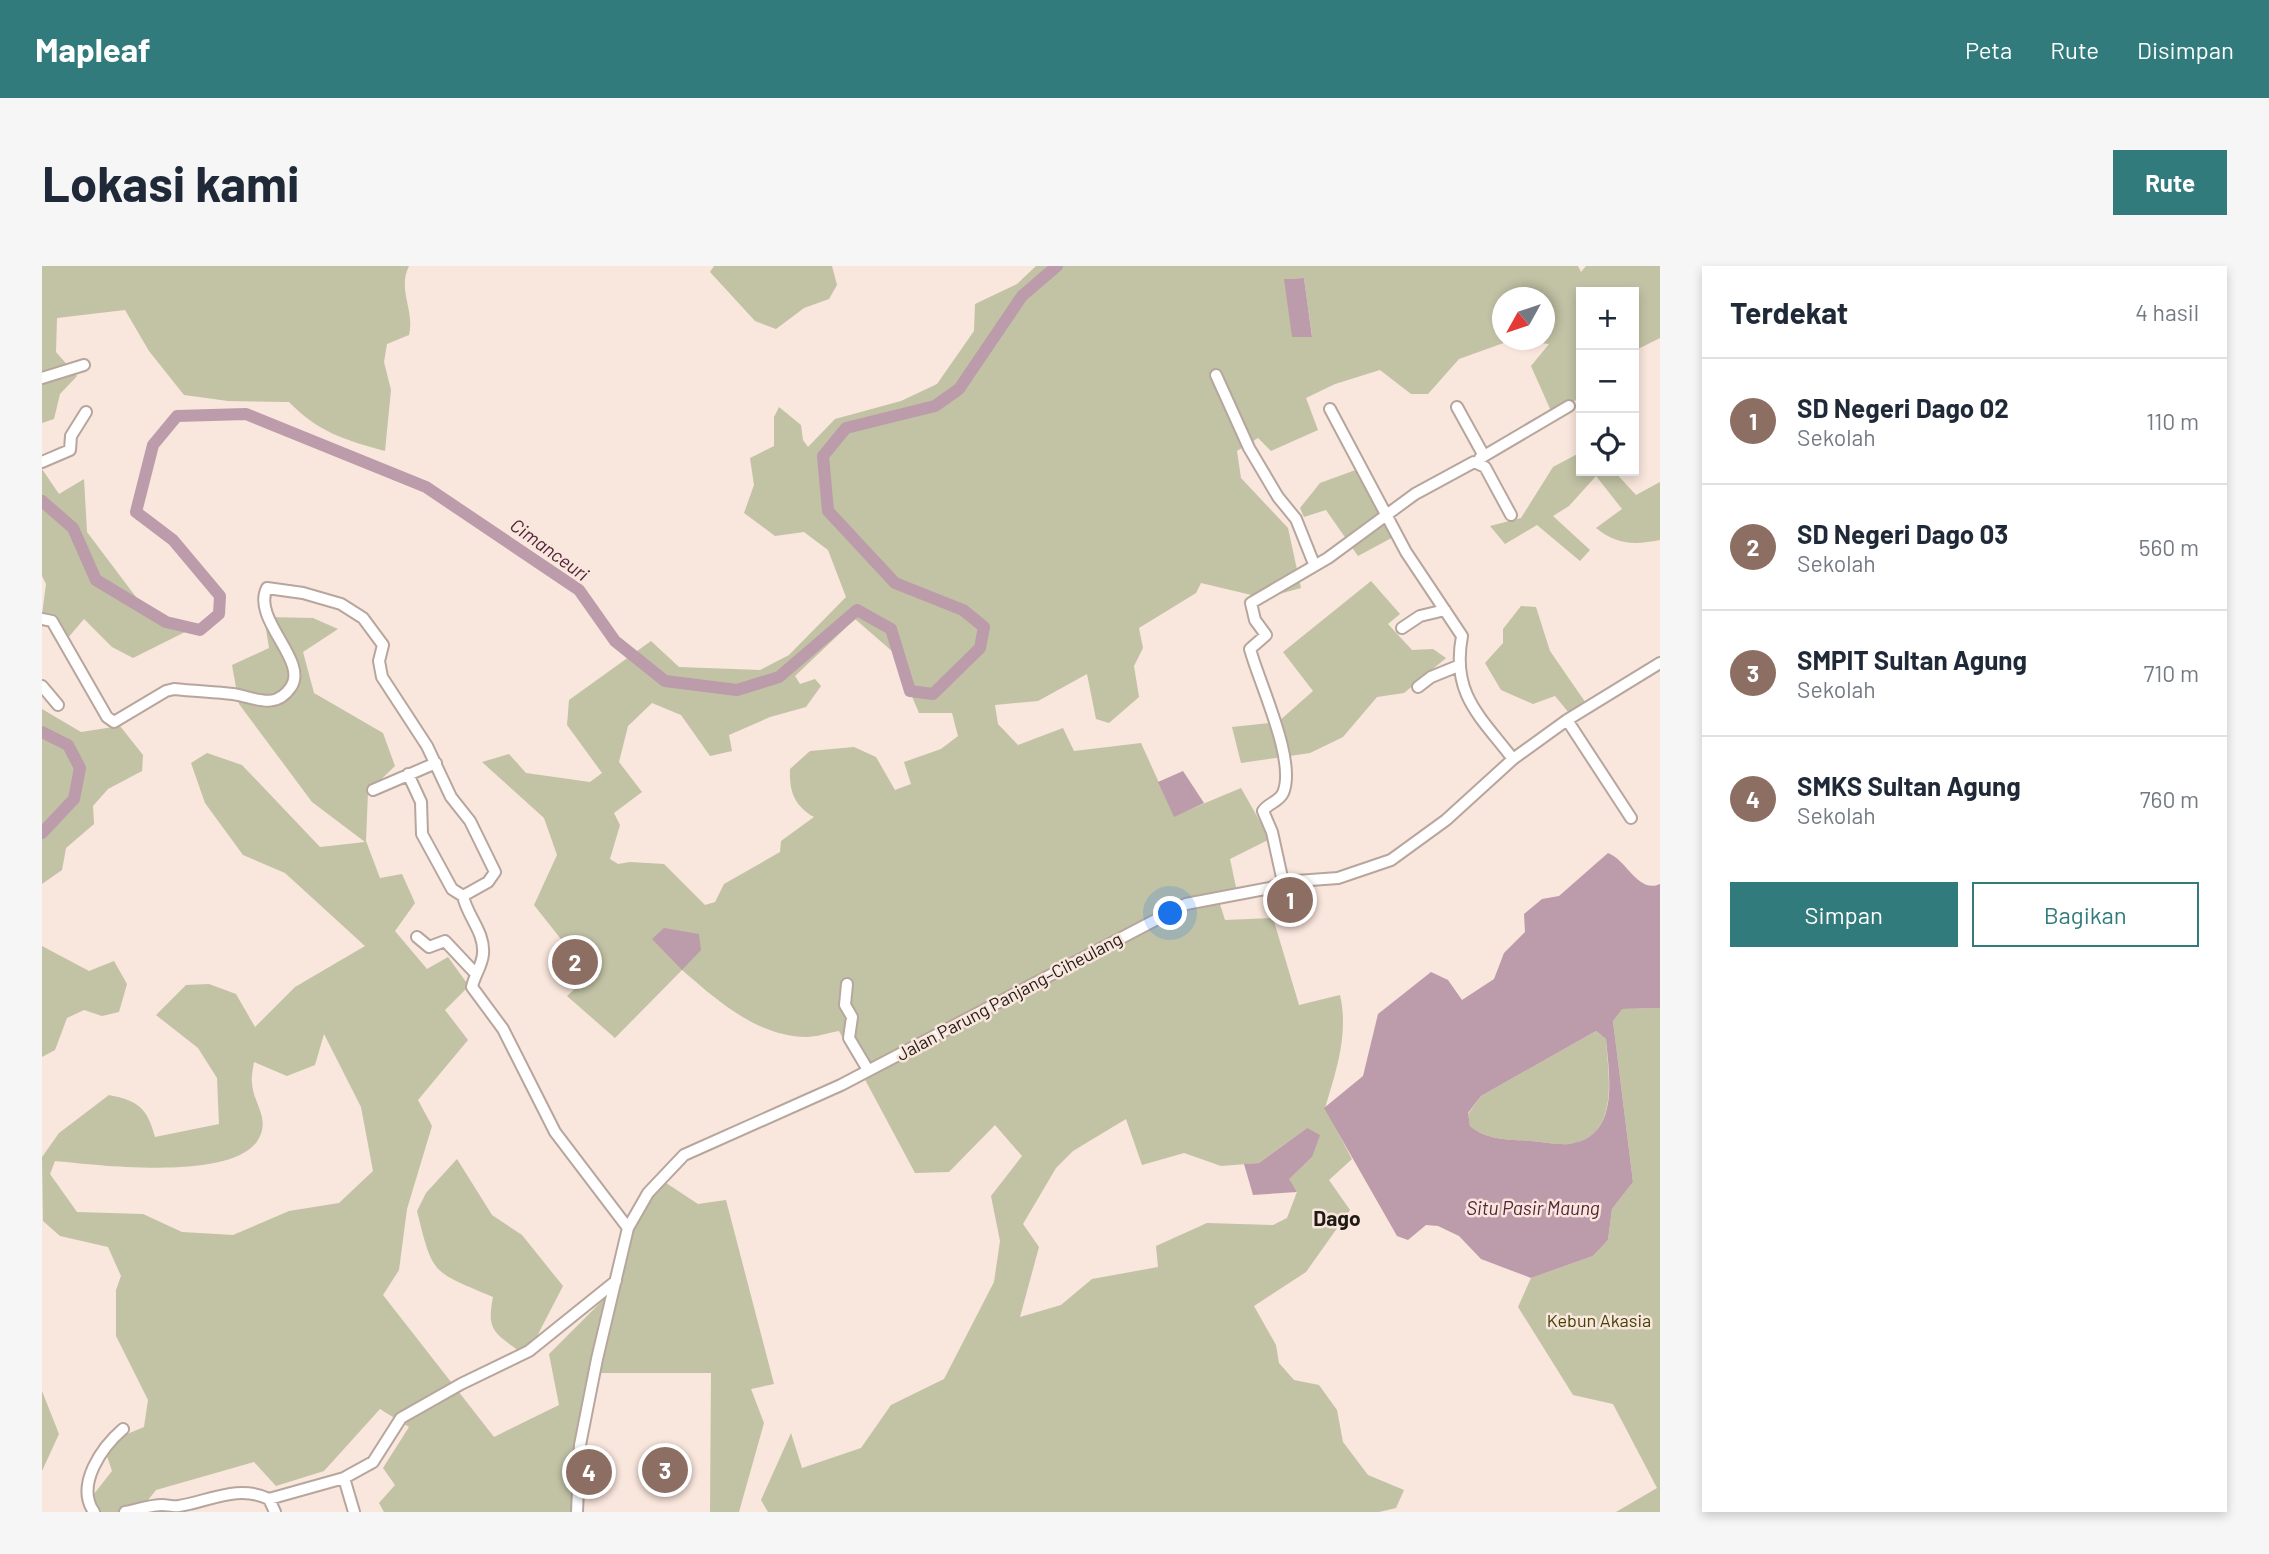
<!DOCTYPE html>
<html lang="id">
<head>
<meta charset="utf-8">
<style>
  body { margin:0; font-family:Barlow,sans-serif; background:#f6f6f7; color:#1f2937 }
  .controls { position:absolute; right:21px; top:21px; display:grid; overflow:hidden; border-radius:0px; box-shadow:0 4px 10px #0003 }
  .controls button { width:63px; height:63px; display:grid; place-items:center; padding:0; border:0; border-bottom:2px solid #e0e1e3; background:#fff; color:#1f2937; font:35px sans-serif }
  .compass { position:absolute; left:1450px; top:21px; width:63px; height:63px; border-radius:50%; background:#fff; box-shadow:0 4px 10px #0003; rotate:230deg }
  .you { position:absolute; left:1129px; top:648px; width:24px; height:24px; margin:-18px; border:5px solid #fff; border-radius:50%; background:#1a73e8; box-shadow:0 0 0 10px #1a73e833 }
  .badge { display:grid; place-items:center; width:46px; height:46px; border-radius:50%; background:#327b7c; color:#fff; font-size:23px; font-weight:700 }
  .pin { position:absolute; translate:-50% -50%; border:4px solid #fff; box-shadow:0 2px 7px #0006 }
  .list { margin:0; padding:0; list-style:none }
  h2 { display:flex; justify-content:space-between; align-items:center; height:91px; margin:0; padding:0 28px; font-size:30px }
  h2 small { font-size:23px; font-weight:400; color:#747a83 }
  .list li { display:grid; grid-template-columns:46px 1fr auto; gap:21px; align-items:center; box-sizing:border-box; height:126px; padding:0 28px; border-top:2px solid #e0e1e3 }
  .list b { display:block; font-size:26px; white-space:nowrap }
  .list p { margin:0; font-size:23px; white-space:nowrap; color:#747a83 }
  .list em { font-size:23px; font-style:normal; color:#747a83 }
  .actions { display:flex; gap:14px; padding:21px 28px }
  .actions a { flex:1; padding:16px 0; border:2px solid #327b7c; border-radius:0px; text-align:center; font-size:24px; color:#327b7c }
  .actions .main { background:#327b7c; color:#fff }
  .icon { flex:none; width:38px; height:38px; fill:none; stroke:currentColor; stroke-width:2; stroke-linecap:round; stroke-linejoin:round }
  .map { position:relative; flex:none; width:1618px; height:1246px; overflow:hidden; border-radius:0px }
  header { display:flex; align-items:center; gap:42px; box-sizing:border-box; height:98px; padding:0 35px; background:#327b7c; color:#fff }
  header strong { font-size:33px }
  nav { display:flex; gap:38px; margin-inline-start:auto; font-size:24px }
  .intro { display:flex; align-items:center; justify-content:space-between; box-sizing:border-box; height:168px; padding:0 42px }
  h1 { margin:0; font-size:49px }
  .button { padding:18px 32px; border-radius:0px; background:#327b7c; color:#fff; font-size:24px; font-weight:700 }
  main { display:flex; gap:42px; padding:0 42px }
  aside { flex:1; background:#fff; border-radius:0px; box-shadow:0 4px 10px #0003 }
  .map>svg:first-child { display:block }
  .green { fill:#c2c2a5; fill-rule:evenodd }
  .water { fill:#bc9baa; fill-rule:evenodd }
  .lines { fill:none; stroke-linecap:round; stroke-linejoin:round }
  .river { stroke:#bc9baa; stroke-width:12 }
  .minor-casing { stroke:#b7a69d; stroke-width:14 }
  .minor { stroke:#fff; stroke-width:10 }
  .labels { text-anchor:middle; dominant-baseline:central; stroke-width:5; stroke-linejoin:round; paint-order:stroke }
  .street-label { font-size:18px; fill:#201a16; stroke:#f9e6dc }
  .park-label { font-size:18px; fill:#434208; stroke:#f9e6dc }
  .water-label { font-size:19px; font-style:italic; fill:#51243b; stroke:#f9e6dc }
  .quarter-label { font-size:21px; font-weight:bold; fill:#201a16; stroke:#f9e6dc }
</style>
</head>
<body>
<header>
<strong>Mapleaf</strong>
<nav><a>Peta</a><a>Rute</a><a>Disimpan</a></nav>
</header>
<div class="intro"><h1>Lokasi kami</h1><a class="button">Rute</a></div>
<main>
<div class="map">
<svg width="1618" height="1246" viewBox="0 0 1618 1246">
  <rect width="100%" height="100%" fill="#f9e6dc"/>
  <!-- green -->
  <path class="green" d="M 0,0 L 367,0 C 355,24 373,44 367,69 L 345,78 L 342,96 L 349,124 L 343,185 C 303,174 276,166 247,136 L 186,135 L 142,129 L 107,85 L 83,44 L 15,52 L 14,86 L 35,110 L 18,128 L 12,153 L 0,157 Z
    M 672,0 L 790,0 L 795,19 L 787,33 L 762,42 L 734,63 L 713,55 L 668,6 Z
    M 994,0 L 1536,0 L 1539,6 L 1544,0 L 1618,0 L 1618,72 L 1592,85 L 1592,26 L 1539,26 L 1539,132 L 1509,145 L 1489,100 L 1507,78 L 1470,74 L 1417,93 L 1386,128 L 1369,128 L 1338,104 L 1293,118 L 1264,132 L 1276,164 L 1229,185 L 1216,172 L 1195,185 L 1199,212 L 1246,262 L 1259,322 L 1222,332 L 1159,317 L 1154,327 L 1097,362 L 1101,382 L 1092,400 L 1097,431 L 1067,457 L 1054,453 L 1045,408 L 996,435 L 953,439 L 956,458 L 976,479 L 1021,462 L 1032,485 L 1099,477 L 1132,550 L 1199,522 L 1228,573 L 1188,593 L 1195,626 L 1176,632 L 1183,654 L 1231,652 L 1257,739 L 1298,729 C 1307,768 1294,805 1283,842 L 1310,893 L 1287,914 L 1308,944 L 1264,1006 L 1212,1040 L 1234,1079 L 1237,1097 L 1252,1114 L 1277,1119 L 1295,1144 L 1301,1176 L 1326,1209 L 1362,1224 L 1354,1242 L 1337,1246 L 726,1246 L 719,1234 L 749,1167 L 760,1202 L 819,1182 L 849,1139 L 902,1113 L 952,1016 L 958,975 L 949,930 L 980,890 L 953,859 L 907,906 L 873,907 L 797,765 C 786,767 774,771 764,771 C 714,770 675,734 640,704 L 573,772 L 525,730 L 550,707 L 526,682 L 492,639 L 515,589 L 502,552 L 440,496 L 467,488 L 484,507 L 548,516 L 560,507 L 525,459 L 527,434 L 609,375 L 637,401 L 718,404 L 747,389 L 804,331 L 786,284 L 762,266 L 733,270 L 702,247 L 712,219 L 708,192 L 732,180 L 732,151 L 737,141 L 759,159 L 761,174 L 766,181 L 793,153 L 859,135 L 895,118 L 932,65 L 933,38 L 975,18 ZM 1262,12 L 1270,70 L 1269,71 L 1243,13 ZM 1461,32 L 1503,32 L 1503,74 L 1461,74 ZM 813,353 L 851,386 L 877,447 L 910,447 L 916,470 L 899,483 L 862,496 L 869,518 L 853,524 L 834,491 L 812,481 L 768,485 L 748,503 C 747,526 753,540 772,551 L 739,575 L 738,586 L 682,618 L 673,636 L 663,639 L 622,598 L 588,596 L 576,598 L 568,593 L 578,559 L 572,547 L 600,526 L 577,496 L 586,460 L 610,437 L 639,449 L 668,490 L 690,485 L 687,469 L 728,451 L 764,441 L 779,420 L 773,413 L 758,418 L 753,410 ZM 1084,853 L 1100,899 L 1142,887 L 1179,900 L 1217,897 L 1265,862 L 1270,891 L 1246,913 L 1255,926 L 1245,952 L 1231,959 L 1165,957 L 1114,980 L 1116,1001 L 1050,1013 L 1019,1039 L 978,1051 L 997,981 L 981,958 L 1014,902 L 1031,885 Z
    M 1539,186 L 1539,205 L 1572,205 L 1594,229 L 1618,216 L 1618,274 C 1592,279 1575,279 1554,262 L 1580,243 L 1554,210 L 1527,240 L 1511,250 L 1548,284 L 1538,295 L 1495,259 L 1463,278 L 1448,260 L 1479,252 L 1511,201 Z
    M 1319,202 L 1343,234 L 1355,269 L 1316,290 L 1284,244 L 1262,251 L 1258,242 L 1278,217 Z
    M 0,203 L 17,228 L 42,213 L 45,266 L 97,335 L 149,363 L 91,392 L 70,381 L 42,353 L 25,373 L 0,349 L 4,318 L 0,310 Z
    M 1329,315 L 1358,348 L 1346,358 L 1370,384 L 1391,383 L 1404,392 L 1362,427 L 1335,431 L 1301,471 L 1268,487 L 1199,497 L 1190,461 L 1236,456 L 1271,425 L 1241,386 Z
    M 1479,340 L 1494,341 L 1508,385 L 1548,443 L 1532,453 L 1513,430 L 1491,438 L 1459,424 L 1443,397 L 1461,377 L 1461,363 Z
    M 222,351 L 271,352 L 296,363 L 261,386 L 272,427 L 341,467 L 353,500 L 326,526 L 324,575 L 338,612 L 360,608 L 373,637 L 353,665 L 385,703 L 406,691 L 427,720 L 403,744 L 426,774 L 376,834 L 390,860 L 365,943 L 357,1004 L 341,1029 L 452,1171 L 517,1139 L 507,1088 L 570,1025 L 584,965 L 618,913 L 656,938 L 684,934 L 732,1118 L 709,1123 L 722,1157 L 697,1246 L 668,1246 L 669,1107 L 552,1107 L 541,1198 L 542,1246 L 342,1246 L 337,1237 L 353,1219 L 341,1202 L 367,1161 L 338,1143 L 282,1205 L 234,1220 L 212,1196 L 114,1224 L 99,1243 L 89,1246 L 52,1246 L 48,1233 L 70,1205 L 61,1178 L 102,1161 L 106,1134 L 74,1070 L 74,1024 L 79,1010 L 66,981 L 18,970 L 1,955 L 0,891 L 17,867 L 67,829 C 97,835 105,842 113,871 L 177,858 L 175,812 L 156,782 L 114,749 L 144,719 L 167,718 L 194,728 L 213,761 L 253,721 L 323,680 L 243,607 L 201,589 L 163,537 L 149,497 L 165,487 L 200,499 L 278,581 L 323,576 L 270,536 L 197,438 L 190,399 L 227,382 ZM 282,768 L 319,841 L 331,905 L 297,937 L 247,945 L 191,969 L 140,966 L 101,948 L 35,946 L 8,908 L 13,895 C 56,899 190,916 216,874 C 229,852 211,838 210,817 C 209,811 211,803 212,796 L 245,810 L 273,799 Z
    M 0,443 L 39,466 L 78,460 L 101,489 L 100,505 L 66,523 L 51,540 L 52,558 L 24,582 L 20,604 L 0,618 Z
    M 0,680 L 47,705 L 72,695 L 85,718 L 77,746 L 60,750 L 42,744 L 25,752 L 13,784 L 0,791 Z
    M 1618,742 L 1618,1246 L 1574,1246 L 1615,1222 L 1571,1138 L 1531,1129 L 1476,1041 L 1489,1012 L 1551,990 L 1566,974 L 1570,943 L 1591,916 L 1571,755 L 1579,743 Z
    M 1554,765 L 1564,773 C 1566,809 1579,871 1527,878 C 1516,879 1501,876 1489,875 C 1466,873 1446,875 1428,860 L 1426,848 L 1439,830 Z
    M 415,893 L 450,949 L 480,969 L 521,1020 L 492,1076 L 476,1084 C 450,1066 445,1062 451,1031 C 390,1005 391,1010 375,945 L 384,927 Z
    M 0,1125 L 17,1168 L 0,1205 Z"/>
  <!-- water -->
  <path class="water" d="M 1262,12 L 1270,71 L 1250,71 L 1242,13 Z
    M 1141,505 L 1162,537 L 1132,551 L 1116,516 Z
    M 1566,587 C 1585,594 1596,628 1618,618 L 1618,742 L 1580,743 L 1571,755 L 1591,916 L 1570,943 L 1566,974 L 1551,990 L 1489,1012 L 1439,993 L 1417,970 L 1396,960 L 1384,959 L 1366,974 L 1355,970 L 1282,842 L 1321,810 L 1336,748 L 1389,706 L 1406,714 L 1420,734 L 1452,713 L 1462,687 L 1483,666 L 1482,648 L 1500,633 L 1517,630 ZM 1554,765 L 1564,773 C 1567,809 1579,871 1527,878 C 1516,879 1501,876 1489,875 C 1466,873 1446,875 1428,860 L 1426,847 L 1439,830 Z
    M 622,662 L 657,668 L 659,684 L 640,704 L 610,673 Z
    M 1265,862 L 1278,869 L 1270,891 L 1247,913 L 1255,926 L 1211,929 L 1202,898 L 1217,897 Z"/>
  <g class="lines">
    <!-- river -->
    <path class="river" d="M 0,235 L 31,262 L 54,314 L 124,356 L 158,364 L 177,348 L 178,330 L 131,274 L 94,246 L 111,179 L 135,150 L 204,148 L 384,221 L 537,324 L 573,375 L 623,415 L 695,424 L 737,411 L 815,344 L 849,363 L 868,425 L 891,428 L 938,382 L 942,361 L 921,344 L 853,317 L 786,245 L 781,190 L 804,162 L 893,140 L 917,123 L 980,30 L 1015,0
      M 0,466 L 26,479 L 38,502 L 32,533 L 0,567"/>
    <!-- minor casing -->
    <g class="minor-casing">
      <path id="minor" d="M 1174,109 L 1207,182 L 1236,231 L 1254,253 L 1272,298
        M 0,112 L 42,99
        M 1415,141 L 1442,190 L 1438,192
        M 1288,143 L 1364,286 L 1420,370 C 1409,428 1438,450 1471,493
        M 1442,190 L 1527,140
        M 0,196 L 28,184 L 29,170 L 44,146
        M 0,353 L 10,355 L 65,451 L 72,456 L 124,425 L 132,423 C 151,425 171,426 191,428 C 212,431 233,445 249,421 C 267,395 209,353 225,322 L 261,327 L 299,338 L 321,352 L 341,379 L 337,395 L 340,411 L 385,480 L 409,531 L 428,555 L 453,606 L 446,616 L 421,630 C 425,650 443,666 441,688 C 440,700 432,710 430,721 L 461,763 L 513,866 L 586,962
        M 1360,362 L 1378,350 L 1403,344
        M 0,420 L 16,439
        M 1376,421 L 1389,411 L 1416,400
        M 1525,454 L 1589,552
        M 366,508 L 379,536 L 380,568 L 410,623 L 421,630
        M 331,524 L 394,497
        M 1241,616 L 1230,566 L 1221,545 C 1226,537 1237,536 1241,527 C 1255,495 1217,417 1208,383 L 1224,369 L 1213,354 L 1209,337 L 1286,292 L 1373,228 L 1432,196 L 1443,201 L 1469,249
        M 375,671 L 387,681 L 403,675 L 434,708
        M 805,718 L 803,739 L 810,751 L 807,772 L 826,804
        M 302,1212 L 312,1246
        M 227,1233 L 233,1246
        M 52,1246 C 33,1219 60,1181 81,1163
        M 83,1246 C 94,1244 108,1239 120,1239 C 126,1239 131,1241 137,1240 C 168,1235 196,1218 227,1233 L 302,1212 L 331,1196 L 359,1152 L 419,1118 L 487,1085 L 574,1015
        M 535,1246 L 538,1179 L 555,1093 L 586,962 L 606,927 L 642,889 L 799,819 L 1144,638 L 1228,622 L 1241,616 L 1296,612 L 1349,594 L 1404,554 L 1471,493 L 1525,454 L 1618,397"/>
    </g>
    <!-- minor -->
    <use href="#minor" class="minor"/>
  </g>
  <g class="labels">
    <!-- street labels -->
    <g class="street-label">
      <text transform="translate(967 730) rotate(-28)">Jalan Parung Panjang–Ciheulang</text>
    </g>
    <!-- park labels -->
    <g class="park-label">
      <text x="1557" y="1054">Kebun Akasia</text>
    </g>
    <!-- water labels -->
    <g class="water-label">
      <text transform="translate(508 283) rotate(36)">Cimanceuri</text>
      <text x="1491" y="941">Situ Pasir Maung</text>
    </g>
    <!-- quarter labels -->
    <g class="quarter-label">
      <text x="1295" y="951">Dago</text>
    </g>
  </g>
</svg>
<div class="controls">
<button>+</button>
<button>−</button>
<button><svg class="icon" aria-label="locate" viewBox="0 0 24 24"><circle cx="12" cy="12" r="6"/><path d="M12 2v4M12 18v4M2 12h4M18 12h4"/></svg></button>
</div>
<svg class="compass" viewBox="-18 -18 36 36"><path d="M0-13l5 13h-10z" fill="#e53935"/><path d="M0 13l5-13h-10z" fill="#747a83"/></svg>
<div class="you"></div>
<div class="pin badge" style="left:1248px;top:634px;background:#8d6e63">1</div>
<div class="pin badge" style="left:533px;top:696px;background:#8d6e63">2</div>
<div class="pin badge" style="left:623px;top:1204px;background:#8d6e63">3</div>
<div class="pin badge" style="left:547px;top:1206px;background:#8d6e63">4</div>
</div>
<aside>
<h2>Terdekat<small>4 hasil</small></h2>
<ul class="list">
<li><span class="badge" style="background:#8d6e63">1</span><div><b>SD Negeri Dago 02</b><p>Sekolah</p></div><em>110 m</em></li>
<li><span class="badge" style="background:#8d6e63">2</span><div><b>SD Negeri Dago 03</b><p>Sekolah</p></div><em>560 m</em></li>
<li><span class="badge" style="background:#8d6e63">3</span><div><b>SMPIT Sultan Agung</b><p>Sekolah</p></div><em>710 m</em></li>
<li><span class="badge" style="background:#8d6e63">4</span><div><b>SMKS Sultan Agung</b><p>Sekolah</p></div><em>760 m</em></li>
</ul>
<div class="actions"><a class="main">Simpan</a><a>Bagikan</a></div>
</aside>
</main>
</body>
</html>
